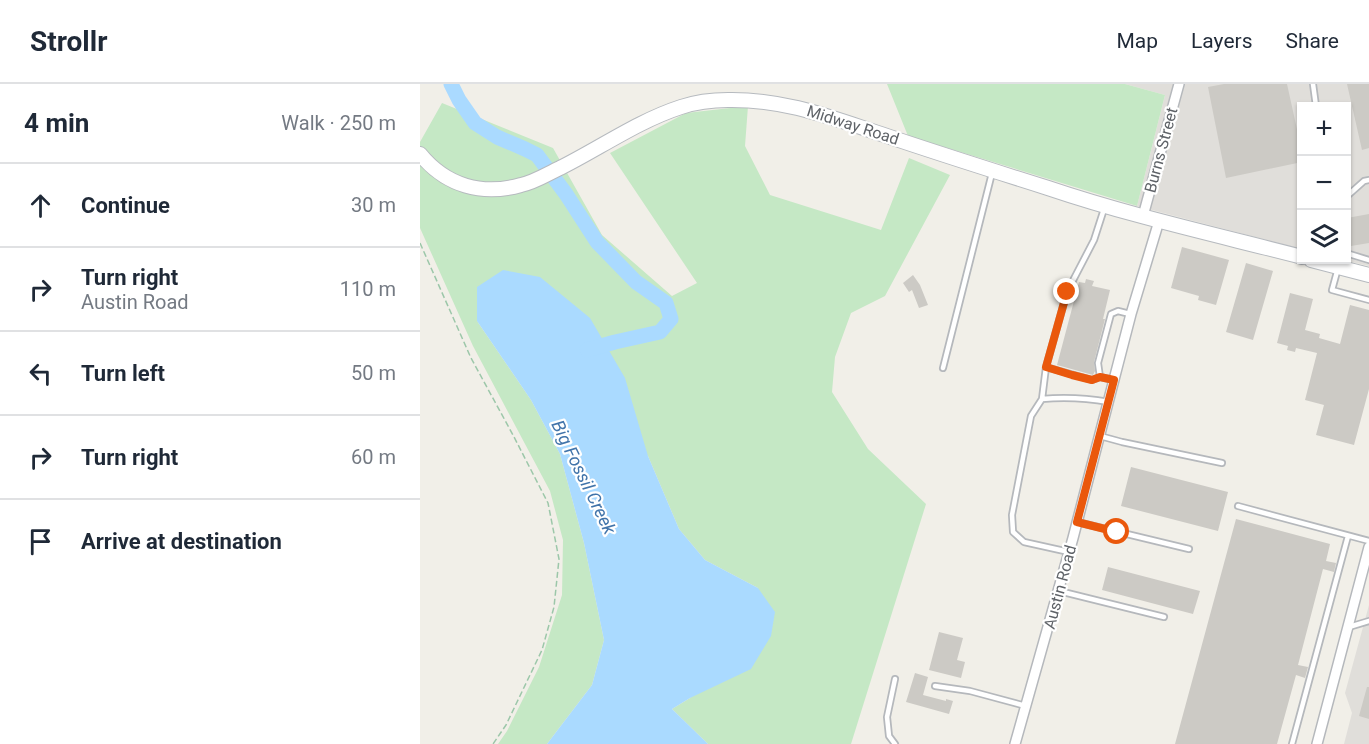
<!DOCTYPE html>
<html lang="en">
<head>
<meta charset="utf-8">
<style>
  body { margin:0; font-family:Roboto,sans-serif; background:#f6f6f7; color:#1f2937 }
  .controls { position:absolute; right:18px; top:18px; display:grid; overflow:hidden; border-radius:0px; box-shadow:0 2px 4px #0004 }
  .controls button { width:54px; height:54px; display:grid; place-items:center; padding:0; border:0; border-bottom:2px solid #e0e1e3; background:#fff; color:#1f2937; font:30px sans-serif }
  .stop { position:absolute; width:18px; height:18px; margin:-14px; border:4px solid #ea580c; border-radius:50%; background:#fff }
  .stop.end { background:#ea580c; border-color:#fff; box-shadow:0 2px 6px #0008 }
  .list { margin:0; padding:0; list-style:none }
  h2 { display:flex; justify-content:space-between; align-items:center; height:78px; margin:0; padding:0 24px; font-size:26px }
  h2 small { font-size:20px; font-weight:400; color:#747a83 }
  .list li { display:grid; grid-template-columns:39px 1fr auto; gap:18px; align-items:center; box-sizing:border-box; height:84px; padding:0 24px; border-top:2px solid #e0e1e3 }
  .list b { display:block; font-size:22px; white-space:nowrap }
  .list p { margin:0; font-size:20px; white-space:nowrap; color:#747a83 }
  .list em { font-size:20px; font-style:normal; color:#747a83 }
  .icon { flex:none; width:33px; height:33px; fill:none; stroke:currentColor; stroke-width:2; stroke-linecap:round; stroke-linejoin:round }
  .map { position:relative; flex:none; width:949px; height:660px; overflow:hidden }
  header { display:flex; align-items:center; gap:36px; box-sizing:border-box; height:84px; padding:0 30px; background:#fff; border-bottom:2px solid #e0e1e3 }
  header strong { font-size:28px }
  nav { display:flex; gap:33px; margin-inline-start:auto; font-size:21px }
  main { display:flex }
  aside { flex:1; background:#fff }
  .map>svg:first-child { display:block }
  .industrial { fill:#e0deda }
  .green { fill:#c5e8c5 }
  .water { fill:#aadaff }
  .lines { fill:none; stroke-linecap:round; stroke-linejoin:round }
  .river { stroke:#aadaff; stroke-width:15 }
  .building { fill:#cccac5 }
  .lane-casing { stroke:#b5b8bc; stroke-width:8 }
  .street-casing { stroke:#b5b8bc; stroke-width:12 }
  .secondary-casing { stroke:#b6babf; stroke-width:16 }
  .path { stroke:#9cc7a9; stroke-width:1.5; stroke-dasharray:6 3; stroke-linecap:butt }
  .lane { stroke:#fff; stroke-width:4.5 }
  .street { stroke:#fff; stroke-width:9 }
  .secondary { stroke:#fff; stroke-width:14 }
  .route { stroke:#ea580c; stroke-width:8 }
  .labels { text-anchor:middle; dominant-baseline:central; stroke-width:4.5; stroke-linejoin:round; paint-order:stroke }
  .street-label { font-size:16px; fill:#5f6368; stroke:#fff }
  .water-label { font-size:18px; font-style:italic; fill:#4174aa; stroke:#fff }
</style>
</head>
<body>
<header>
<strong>Strollr</strong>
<nav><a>Map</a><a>Layers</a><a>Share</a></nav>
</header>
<main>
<aside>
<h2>4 min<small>Walk · 250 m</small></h2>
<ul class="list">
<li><svg class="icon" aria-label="ahead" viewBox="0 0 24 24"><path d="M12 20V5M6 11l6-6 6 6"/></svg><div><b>Continue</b></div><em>30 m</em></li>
<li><svg class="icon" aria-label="right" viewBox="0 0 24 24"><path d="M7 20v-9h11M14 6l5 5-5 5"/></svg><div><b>Turn right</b><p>Austin Road</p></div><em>110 m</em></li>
<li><svg class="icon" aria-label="left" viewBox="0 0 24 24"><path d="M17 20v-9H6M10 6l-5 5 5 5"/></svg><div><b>Turn left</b></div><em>50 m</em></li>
<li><svg class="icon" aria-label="right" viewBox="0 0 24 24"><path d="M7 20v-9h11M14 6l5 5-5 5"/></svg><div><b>Turn right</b></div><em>60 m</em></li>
<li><svg class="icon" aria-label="arrive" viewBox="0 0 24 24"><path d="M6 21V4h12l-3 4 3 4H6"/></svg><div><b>Arrive at destination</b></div></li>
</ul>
</aside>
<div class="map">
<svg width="949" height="660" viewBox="0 0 949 660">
  <rect width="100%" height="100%" fill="#f1efe8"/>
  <!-- industrial -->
  <path class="industrial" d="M 705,0 L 949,0 L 949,182 L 923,176 L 926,176 L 926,22 L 882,22 L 881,165 L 717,122 L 745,11 Z
    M 949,521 L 949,660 L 924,660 L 932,629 L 925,609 Z"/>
  <!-- green -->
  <path class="green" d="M 467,0 L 705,0 L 745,11 L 717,122 L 488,52 Z
    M 22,19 L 133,64 L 182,151 L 252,212 L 277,199 L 190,69 L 266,29 L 328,22 L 325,62 L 350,111 L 461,146 L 489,74 L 530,91 L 465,212 L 431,229 L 415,273 L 412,308 L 448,365 L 506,420 L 431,660 L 288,660 L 252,625 L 270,614 L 338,504 L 285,476 L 259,445 L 228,372 L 57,237 L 111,316 L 140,370 L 164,459 L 184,556 L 172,601 L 127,660 L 78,660 L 87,647 L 119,583 L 142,511 L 143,456 L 130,407 L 53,262 L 0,144 L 0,58 Z"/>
  <!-- water -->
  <path class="water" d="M 83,186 L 120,193 L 170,234 L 205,294 L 228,372 L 259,445 L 285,476 L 338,504 L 355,528 L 351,552 L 331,585 L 270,614 L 252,625 L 288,660 L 127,660 L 172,601 L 184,556 L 164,459 L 140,370 L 111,316 L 57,237 L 57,203 Z"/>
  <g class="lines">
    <!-- river -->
    <path class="river" d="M 31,0 L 39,16 L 55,39 L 77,53 L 105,65 L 117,71 L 146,110 L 177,158 L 216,198 L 246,219 L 251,235 L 240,248 L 195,258 L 167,266"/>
  </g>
  <!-- building -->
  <path class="building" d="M 804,0 L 867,0 L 882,68 L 882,78 L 806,94 L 788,3 Z
    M 927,0 L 949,0 L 949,64 L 942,66 Z
    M 949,130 L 949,159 L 931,162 L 927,134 Z
    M 762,163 L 809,176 L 796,221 L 778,216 L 779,212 L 751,204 Z
    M 826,179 L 853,187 L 833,256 L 806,248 Z
    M 493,191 L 500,201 L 508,221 L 499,224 L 492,206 L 489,208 L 483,199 Z
    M 666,195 L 674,197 L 672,202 L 690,206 L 683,235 L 685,235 L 674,278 L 675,287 L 673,291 L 637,281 L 659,198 L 665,199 Z
    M 870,209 L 893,215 L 885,246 L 900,250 L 899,254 L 920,260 L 930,221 L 949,226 L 949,305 L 934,361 L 896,351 L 904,321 L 885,316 L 897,269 L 876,264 L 875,268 L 867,266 L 868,262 L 857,259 Z
    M 711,383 L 808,408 L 798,447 L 701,422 Z
    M 816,435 L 910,460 L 906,477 L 916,479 L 914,488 L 903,485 L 878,581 L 888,583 L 885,594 L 876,591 L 857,660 L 755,660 Z
    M 688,483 L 780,507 L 773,530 L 682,506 Z
    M 519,548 L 543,554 L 537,576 L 545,578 L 541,594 L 509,586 Z
    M 495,589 L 508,593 L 503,611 L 526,617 L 526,615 L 533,617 L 529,630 L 486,618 Z
    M 947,603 L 949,603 L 949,635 L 939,632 Z"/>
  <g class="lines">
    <!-- lane casing -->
    <g class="lane-casing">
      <path id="lane" d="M 893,0 L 896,22
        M 926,113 L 944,97 L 949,96
        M 926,169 L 949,176
        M 918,184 L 912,206 L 949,216
        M 626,283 L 672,296 L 680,293 L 694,296
        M 523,284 L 572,89
        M 680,293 L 678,279 L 691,230 L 698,227 L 710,230
        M 622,315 L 626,283 L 647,208 L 674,156 L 684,125
        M 680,352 L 702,358 L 802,379
        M 818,422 L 949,457
        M 657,438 L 769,465
        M 649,468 L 604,458 L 593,448 L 592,431 L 611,332 L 622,315 C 645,313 666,314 689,318
        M 639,507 L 744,533
        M 929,543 L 949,537
        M 515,602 L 550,607 L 606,622
        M 475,660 L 469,652 L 467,633 L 475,595
        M 872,660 L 928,452"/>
    </g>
    <!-- street casing -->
    <g class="street-casing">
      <path id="street" d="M 723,132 L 759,0
        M 595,660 L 653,454 L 711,230 L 739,137
        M 897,660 L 949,463"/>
    </g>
    <!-- secondary casing -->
    <g class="secondary-casing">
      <path id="secondary" d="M 0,70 C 26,102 62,112 101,101 C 115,98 127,90 140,84 C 180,64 218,37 261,23 C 276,18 292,16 308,16 C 366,15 412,34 467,52 C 520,70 574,87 628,104 C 711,132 797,151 882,173
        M 891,176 L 949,191"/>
    </g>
    <!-- path -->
    <path class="path" d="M 0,159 L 51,274 L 93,351 L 128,419 L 139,475 L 134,523 L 122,566 L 86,641 L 73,660"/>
    <!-- lane -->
    <use href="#lane" class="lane"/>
    <!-- street -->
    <use href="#street" class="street"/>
    <!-- secondary -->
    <use href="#secondary" class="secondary"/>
  </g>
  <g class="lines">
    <!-- route -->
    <path class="route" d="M 647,208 L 626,283 L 652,291 L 672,296 L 680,293 L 694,296 L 657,438 L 697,448"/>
  </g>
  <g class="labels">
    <!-- street labels -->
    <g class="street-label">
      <text transform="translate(433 41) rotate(18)">Midway Road</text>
      <text transform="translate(741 66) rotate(-75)">Burns Street</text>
      <text transform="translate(640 503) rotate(-75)">Austin Road</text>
    </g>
    <!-- water labels -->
    <g class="water-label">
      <text transform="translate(164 393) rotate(64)">Big Fossil Creek</text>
    </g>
  </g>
</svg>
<div class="controls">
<button>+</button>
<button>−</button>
<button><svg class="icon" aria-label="layers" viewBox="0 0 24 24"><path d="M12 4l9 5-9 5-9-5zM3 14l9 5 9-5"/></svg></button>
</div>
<div class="stop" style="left:697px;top:448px"></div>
<div class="stop end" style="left:647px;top:208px"></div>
</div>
</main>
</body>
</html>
